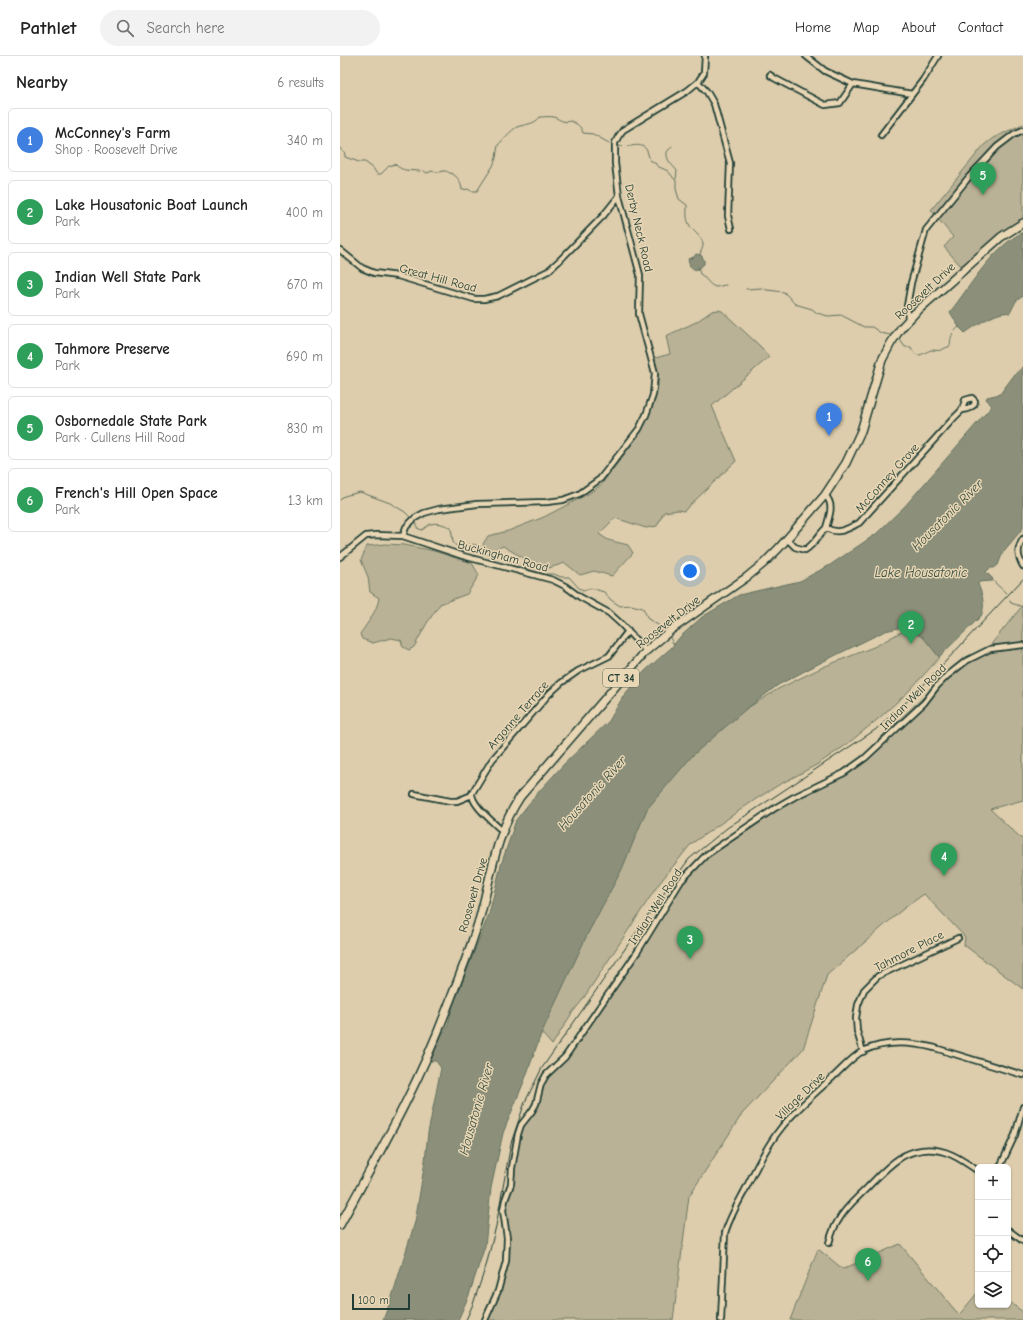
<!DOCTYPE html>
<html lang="en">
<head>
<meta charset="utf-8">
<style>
  body { margin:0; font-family:"Comic Neue",sans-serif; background:#f2f2f2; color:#222 }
  .controls { position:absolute; right:12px; bottom:12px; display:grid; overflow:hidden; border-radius:6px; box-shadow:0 1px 3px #0004 }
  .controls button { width:36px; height:36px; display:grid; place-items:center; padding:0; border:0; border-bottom:1px solid #e0e0e0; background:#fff; color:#222; font:20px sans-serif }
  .scale { position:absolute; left:12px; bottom:10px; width:58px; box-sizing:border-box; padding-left:4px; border:2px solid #1f3d34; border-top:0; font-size:11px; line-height:14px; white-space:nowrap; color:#1f3d34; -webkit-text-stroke:3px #e9d6b4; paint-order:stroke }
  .you { position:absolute; left:350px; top:515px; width:14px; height:14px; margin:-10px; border:3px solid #fff; border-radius:50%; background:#1a73e8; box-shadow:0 0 0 6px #1a73e833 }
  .badge { display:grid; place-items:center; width:26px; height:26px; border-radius:50%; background:#c8321e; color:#fff; font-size:13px; font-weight:700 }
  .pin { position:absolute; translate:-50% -33px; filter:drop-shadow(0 1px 2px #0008) }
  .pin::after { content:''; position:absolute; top:21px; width:14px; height:12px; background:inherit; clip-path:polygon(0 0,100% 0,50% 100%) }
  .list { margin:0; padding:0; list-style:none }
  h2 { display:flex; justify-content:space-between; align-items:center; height:52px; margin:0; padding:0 16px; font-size:17px }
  h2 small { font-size:13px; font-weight:400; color:#767676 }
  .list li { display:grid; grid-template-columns:26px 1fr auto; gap:12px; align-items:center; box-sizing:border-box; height:64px; margin:0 8px 8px; padding:0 8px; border:1px solid #e0e0e0; border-radius:6px }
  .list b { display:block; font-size:15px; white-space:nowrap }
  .list p { margin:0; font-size:13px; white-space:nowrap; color:#767676 }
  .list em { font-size:13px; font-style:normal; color:#767676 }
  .icon { flex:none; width:22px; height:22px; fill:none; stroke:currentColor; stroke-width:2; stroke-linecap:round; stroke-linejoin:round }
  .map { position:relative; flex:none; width:683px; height:1264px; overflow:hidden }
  header { display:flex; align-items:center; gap:24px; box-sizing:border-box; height:56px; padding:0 20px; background:#fff; border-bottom:1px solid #e0e0e0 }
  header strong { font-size:19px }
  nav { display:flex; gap:22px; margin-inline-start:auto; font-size:14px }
  .search { width:280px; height:36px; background:#f2f2f2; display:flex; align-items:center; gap:10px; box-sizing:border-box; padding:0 14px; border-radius:22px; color:#767676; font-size:15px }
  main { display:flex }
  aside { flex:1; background:#fff }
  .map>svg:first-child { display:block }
  .green { fill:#bab296; stroke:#6c7865 }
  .water { fill:#8c907a; stroke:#606f5e }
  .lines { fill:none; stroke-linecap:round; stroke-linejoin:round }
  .stream { stroke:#606f5e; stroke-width:1 }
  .street-casing { stroke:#1f3d34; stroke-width:8 }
  .primary-casing { stroke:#1f3d34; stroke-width:10 }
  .street { stroke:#e9d6b4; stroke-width:4.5 }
  .primary { stroke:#e9d6b4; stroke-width:7 }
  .rail { stroke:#1f3d34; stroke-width:1 }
  .labels { text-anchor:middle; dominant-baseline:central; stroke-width:3; stroke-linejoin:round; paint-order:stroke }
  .shield { fill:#e9d6b4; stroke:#5c6b5a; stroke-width:1 }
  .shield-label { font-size:11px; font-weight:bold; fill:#1f3d34 }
  .street-label { font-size:12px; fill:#1f3d34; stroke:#e9d6b4 }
  .water-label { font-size:13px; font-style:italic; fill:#2f493e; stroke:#e9d6b4 }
</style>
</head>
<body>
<header>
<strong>Pathlet</strong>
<div class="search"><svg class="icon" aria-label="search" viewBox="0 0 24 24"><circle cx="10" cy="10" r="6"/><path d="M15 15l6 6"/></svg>Search here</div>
<nav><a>Home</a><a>Map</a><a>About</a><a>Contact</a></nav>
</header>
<main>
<aside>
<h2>Nearby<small>6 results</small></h2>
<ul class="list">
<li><span class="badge" style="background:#3f7fe0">1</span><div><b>McConney's Farm</b><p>Shop · Roosevelt Drive</p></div><em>340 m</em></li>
<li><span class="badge" style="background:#2e9e5b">2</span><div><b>Lake Housatonic Boat Launch</b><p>Park</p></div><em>400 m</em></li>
<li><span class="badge" style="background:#2e9e5b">3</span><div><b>Indian Well State Park</b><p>Park</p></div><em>670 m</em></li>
<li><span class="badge" style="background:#2e9e5b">4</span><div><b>Tahmore Preserve</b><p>Park</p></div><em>690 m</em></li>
<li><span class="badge" style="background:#2e9e5b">5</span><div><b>Osbornedale State Park</b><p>Park · Cullens Hill Road</p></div><em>830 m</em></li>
<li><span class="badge" style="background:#2e9e5b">6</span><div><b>French's Hill Open Space</b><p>Park</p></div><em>1.3 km</em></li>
</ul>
</aside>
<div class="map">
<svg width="683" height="1264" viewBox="0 0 683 1264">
  <rect width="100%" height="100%" fill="#ddcdac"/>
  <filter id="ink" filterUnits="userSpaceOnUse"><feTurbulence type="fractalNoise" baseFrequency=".025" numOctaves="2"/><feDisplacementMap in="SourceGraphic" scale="8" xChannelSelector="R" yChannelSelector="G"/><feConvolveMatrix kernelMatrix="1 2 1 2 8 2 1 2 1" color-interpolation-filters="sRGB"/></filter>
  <g filter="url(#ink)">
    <!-- green -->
    <path class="green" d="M 683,68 L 683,164 L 621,210 L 604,191 L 613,181 L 591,154 L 644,89 L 653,82 Z
      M 378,254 L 382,255 L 421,291 L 429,301 L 372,350 L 396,405 L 345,454 L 343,455 L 338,454 L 324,456 L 317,470 L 306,472 L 275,462 L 259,478 L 268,484 L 288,489 L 293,497 L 272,520 L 254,515 L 240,519 L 225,507 L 209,512 L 200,512 L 163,490 C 158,491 156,496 151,498 L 147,495 L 143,488 L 148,480 L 168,475 L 204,461 L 248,438 L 261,429 L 301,376 L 308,361 L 318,330 L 318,319 L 315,302 L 330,298 L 326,280 L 356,266 L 372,255 Z
      M 45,488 L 65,489 L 94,495 L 132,507 L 139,519 L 127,538 L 100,548 L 87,567 L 74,591 L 69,594 L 63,591 L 61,584 L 51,582 L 33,587 L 22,583 L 20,578 C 27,568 37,555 39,542 L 30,536 L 28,521 L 21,504 L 27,490 Z
      M 683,549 L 683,744 L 650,753 L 683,784 L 683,933 L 624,889 L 625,881 L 584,838 L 563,853 L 487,919 L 463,993 L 402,1058 L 349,1140 L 333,1264 L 146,1264 L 161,1227 L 167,1187 L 165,1163 L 178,1079 L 193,1049 L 205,1020 L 211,1011 L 230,992 L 294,900 L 340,825 L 354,808 L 366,801 L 414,766 L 516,708 L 545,677 L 605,621 L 627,603 L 638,596 L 648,592 Z
      M 568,575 C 582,578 593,586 598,600 L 600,601 L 568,636 L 538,663 L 506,689 L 478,708 L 437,730 L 416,743 L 351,788 L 318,829 L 241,946 L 232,957 L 212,989 L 199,974 L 309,738 L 402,653 L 411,650 L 438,633 L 483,611 L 536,590 L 559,577 Z
      M 560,1188 L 619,1259 L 638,1236 L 638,1249 L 668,1249 L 668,1245 L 683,1256 L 683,1264 L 450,1264 L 478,1193 L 503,1213 Z"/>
    <!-- water -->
    <path class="water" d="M 683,176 L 683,240 L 676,245 L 670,257 C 658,254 635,270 625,277 L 619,271 L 610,256 C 632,228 651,193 683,176 Z
      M 356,198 L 361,199 L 364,204 L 364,208 L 358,213 L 353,214 L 350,211 L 348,203 L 354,201 Z
      M 683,311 L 683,472 L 663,496 L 658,509 L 654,512 L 650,512 L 646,516 L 653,523 L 652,525 L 639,526 L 638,528 C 642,538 646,550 641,560 L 599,601 L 583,581 L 563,571 L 545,575 L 482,606 L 438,629 L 406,653 L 353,699 L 307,753 L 282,813 L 247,879 L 201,978 L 185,1023 L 163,1077 L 151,1132 L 145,1190 L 129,1239 L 118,1264 L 43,1264 L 51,1244 L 75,1166 L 85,1105 L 88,1077 L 101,1012 L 96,1005 L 91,1005 L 101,980 L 107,971 L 113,950 L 149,858 L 161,809 L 176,764 L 195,740 L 224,708 L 269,665 L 284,639 L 305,615 L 331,592 L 340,581 L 362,561 L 399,539 L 460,525 L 490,509 L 536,478 L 565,450 L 652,350 L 646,343 L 647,341 L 660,338 L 675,318 Z"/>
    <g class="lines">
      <!-- stream -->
      <path class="stream" d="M 279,90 C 289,93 302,84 307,95 C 308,98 309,101 310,104 L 316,108 L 317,110 L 328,115 L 336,125 L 336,133 L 339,143 L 347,149 C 347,156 346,162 349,168 C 352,176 363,180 363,189 C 363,192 361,195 360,198
        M 332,90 L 327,96 C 326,105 332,108 337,115 L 336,123
        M 0,92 L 5,98 L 5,101 L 19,106 L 25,106 L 33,112 L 37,118 L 41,118 L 49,110 L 55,108 C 62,116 70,114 80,115
        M 84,115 L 87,117 L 92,115 C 99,117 98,116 104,115 C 108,115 107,116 110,117 C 118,120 121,126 122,134 L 128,133 L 131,135 L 137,135 L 153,110 L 156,102 L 158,89 C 162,85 172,73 177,71 C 185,68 194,69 200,61 C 204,61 210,60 214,61 C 221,64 223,67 231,65 C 237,68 241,70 243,77 L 253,78 L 269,87
        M 358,211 L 360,218 C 366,221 369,230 376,231 C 379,231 382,229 386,229
        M 406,233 L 422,232 L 427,234 L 444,236 L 455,248 L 472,253 L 477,257 L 488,260 L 501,259 L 524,271 L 532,271 L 541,277 L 550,279
        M 560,284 L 565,291 L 571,291 C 577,305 582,297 591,294 C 594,294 598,295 601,294 C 604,293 607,291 610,290 C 611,281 611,277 619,271
        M 0,444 L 4,440 L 20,436 L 50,447 L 65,456 L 71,462
        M 75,465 L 77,468 L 77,472 L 82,474 C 85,472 88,469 91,468 C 98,466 106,469 111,472 L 113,486 L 117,491 L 123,491 L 129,488
        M 133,488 L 141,491 L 153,505 L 167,509 L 177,510 L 205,518 L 214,518 L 221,521 L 229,521 L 239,532 L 243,534 L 251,532 L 264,536 L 271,544 L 280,550 L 291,549 L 303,552 L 308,563 L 323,572 L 325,575
        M 652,524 L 666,537
        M 670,544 L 671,547 L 683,551
        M 329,580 L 334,589"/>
      <!-- street casing -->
      <g class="street-casing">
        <path id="street" d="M 466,0 L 485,15 L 513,28 L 572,38
          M 430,19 L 434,22 L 485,49 L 500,47 L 513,28
          M 358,26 L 367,36 L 374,48 L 390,107 L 388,160 L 391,173
          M 541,79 L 583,24 L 598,0
          M 0,194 L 22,212 L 34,217 L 58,220 L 134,243 L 144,243 L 158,240 L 208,215 L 220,204 L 263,160 L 279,140
          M 568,263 L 567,250 L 571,227 L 586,174 L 629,121 L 657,91 L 674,78 L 683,74
          M 485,439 C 495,449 489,460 486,472 C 499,479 507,473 519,467 L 613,363 L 622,354 L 628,353 L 634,349 L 635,345 L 632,342 L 625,344 L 622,354
          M 63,480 L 66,471 L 75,462 L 84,457 L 99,453 L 137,448 L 207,446 L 223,444 L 239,438 L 260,423 L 299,373 L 306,359 L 313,339 L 315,317 L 299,258 L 300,219 L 279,140 L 275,107 L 275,87 L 278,81 L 283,74 L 347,35 L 358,26 L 364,17 L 365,0
          M 447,483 L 455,491 L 465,494 C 475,488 478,479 486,472
          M 683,483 C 677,493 677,499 683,510
          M 0,501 L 26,480 L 36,479 L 63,480 L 123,500 L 213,524 L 225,530 L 240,541 L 269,557 L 280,567 L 306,595
          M 74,738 L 110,745 L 117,745 L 132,739
          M 162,774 L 159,772 C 151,764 131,748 132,737 L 152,704 L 209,638 L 221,627 L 238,615 L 269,600 L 288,575
          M 523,996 L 517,975 L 516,962 L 518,949 L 524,934 L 538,920 L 618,882
          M 660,1111 L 675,1079 L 683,1051
          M 668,1174 L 683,1185
          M 489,1187 C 491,1180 493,1172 498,1165 C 505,1152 516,1143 526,1133 C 537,1122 547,1110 560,1102 C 566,1098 575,1095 582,1094 C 604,1091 621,1103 638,1115
          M 145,1264 L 158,1235 L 166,1205 L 167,1182 L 163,1154 L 165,1144 L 171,1128 L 172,1112 L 178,1078 L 181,1069 L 192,1055 L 196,1048 L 201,1028 L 206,1019 L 225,1001 L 278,924 L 298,895 L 341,825 L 366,799 L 435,752 L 454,741 L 504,717 L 525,702 L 584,647 L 597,630 L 607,620 L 626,605 L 650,593 L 683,589
          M 381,1264 L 385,1177 C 389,1163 397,1149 404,1136 C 415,1114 426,1091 441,1072 C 456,1053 475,1037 493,1021 C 502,1013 513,1000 523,995 C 546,984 571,986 595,992 L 683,1019"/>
      </g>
      <!-- primary casing -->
      <g class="primary-casing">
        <path id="primary" d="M 0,1169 C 38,1099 78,1030 106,955 C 118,924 131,892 140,861 C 151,820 156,777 180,741 L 306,595 L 331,574 L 407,521 L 424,507 L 439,492 L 485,439 L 506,407 L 521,375 L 542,304 L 551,287 L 561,272 L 575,257 L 661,181 L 683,167"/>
      </g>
      <!-- street -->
      <use href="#street" class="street"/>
      <!-- primary -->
      <use href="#primary" class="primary"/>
      <!-- rail -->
      <path class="rail" d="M 126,1264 L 133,1248 L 146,1210 L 156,1170 L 171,1087 L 185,1046 L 202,1012 L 319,844 L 349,803 L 387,772 L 535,674 L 574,639 L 683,523"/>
    </g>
  </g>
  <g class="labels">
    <!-- shield labels -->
    <rect class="shield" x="263" y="613" width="36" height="18" rx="3"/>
    <g class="shield-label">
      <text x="281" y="622">CT 34</text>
    </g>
    <!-- street labels -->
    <g class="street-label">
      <text transform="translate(299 172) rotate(77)">Derby Neck Road</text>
      <text transform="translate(98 222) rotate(15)">Great Hill Road</text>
      <text transform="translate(585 235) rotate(-43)">Roosevelt Drive</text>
      <text transform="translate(547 422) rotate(-48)">McConney Grove</text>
      <text transform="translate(163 500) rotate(15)">Buckingham Road</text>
      <text transform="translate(328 566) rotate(-38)">Roosevelt Drive</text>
      <text transform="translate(573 641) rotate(-45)">Indian Well Road</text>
      <text transform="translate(178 659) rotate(-49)">Argonne Terrace</text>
      <text transform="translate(133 839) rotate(-74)">Roosevelt Drive</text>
      <text transform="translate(315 851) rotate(-57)">Indian Well Road</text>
      <text transform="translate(569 895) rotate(-27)">Tahmore Place</text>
      <text transform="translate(460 1040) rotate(-44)">Village Drive</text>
    </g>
    <!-- water labels -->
    <g class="water-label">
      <text transform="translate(607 459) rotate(-45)">Housatonic River</text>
      <text x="581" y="516">Lake Housatonic</text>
      <text transform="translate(252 737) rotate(-48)">Housatonic River</text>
      <text transform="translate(136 1053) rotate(-74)">Housatonic River</text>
    </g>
  </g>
</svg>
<div class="controls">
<button>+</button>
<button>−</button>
<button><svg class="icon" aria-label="locate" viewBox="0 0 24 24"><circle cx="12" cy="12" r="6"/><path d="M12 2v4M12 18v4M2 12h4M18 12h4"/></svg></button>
<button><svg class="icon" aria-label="layers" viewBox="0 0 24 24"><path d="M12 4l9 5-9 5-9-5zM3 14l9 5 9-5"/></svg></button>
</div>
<div class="scale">100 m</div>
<div class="you"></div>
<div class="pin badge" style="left:489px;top:380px;background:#3f7fe0">1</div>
<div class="pin badge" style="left:571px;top:588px;background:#2e9e5b">2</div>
<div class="pin badge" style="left:350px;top:903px;background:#2e9e5b">3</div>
<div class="pin badge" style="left:604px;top:820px;background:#2e9e5b">4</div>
<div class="pin badge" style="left:643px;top:139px;background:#2e9e5b">5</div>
<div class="pin badge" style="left:528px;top:1225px;background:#2e9e5b">6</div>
</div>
</main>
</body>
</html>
